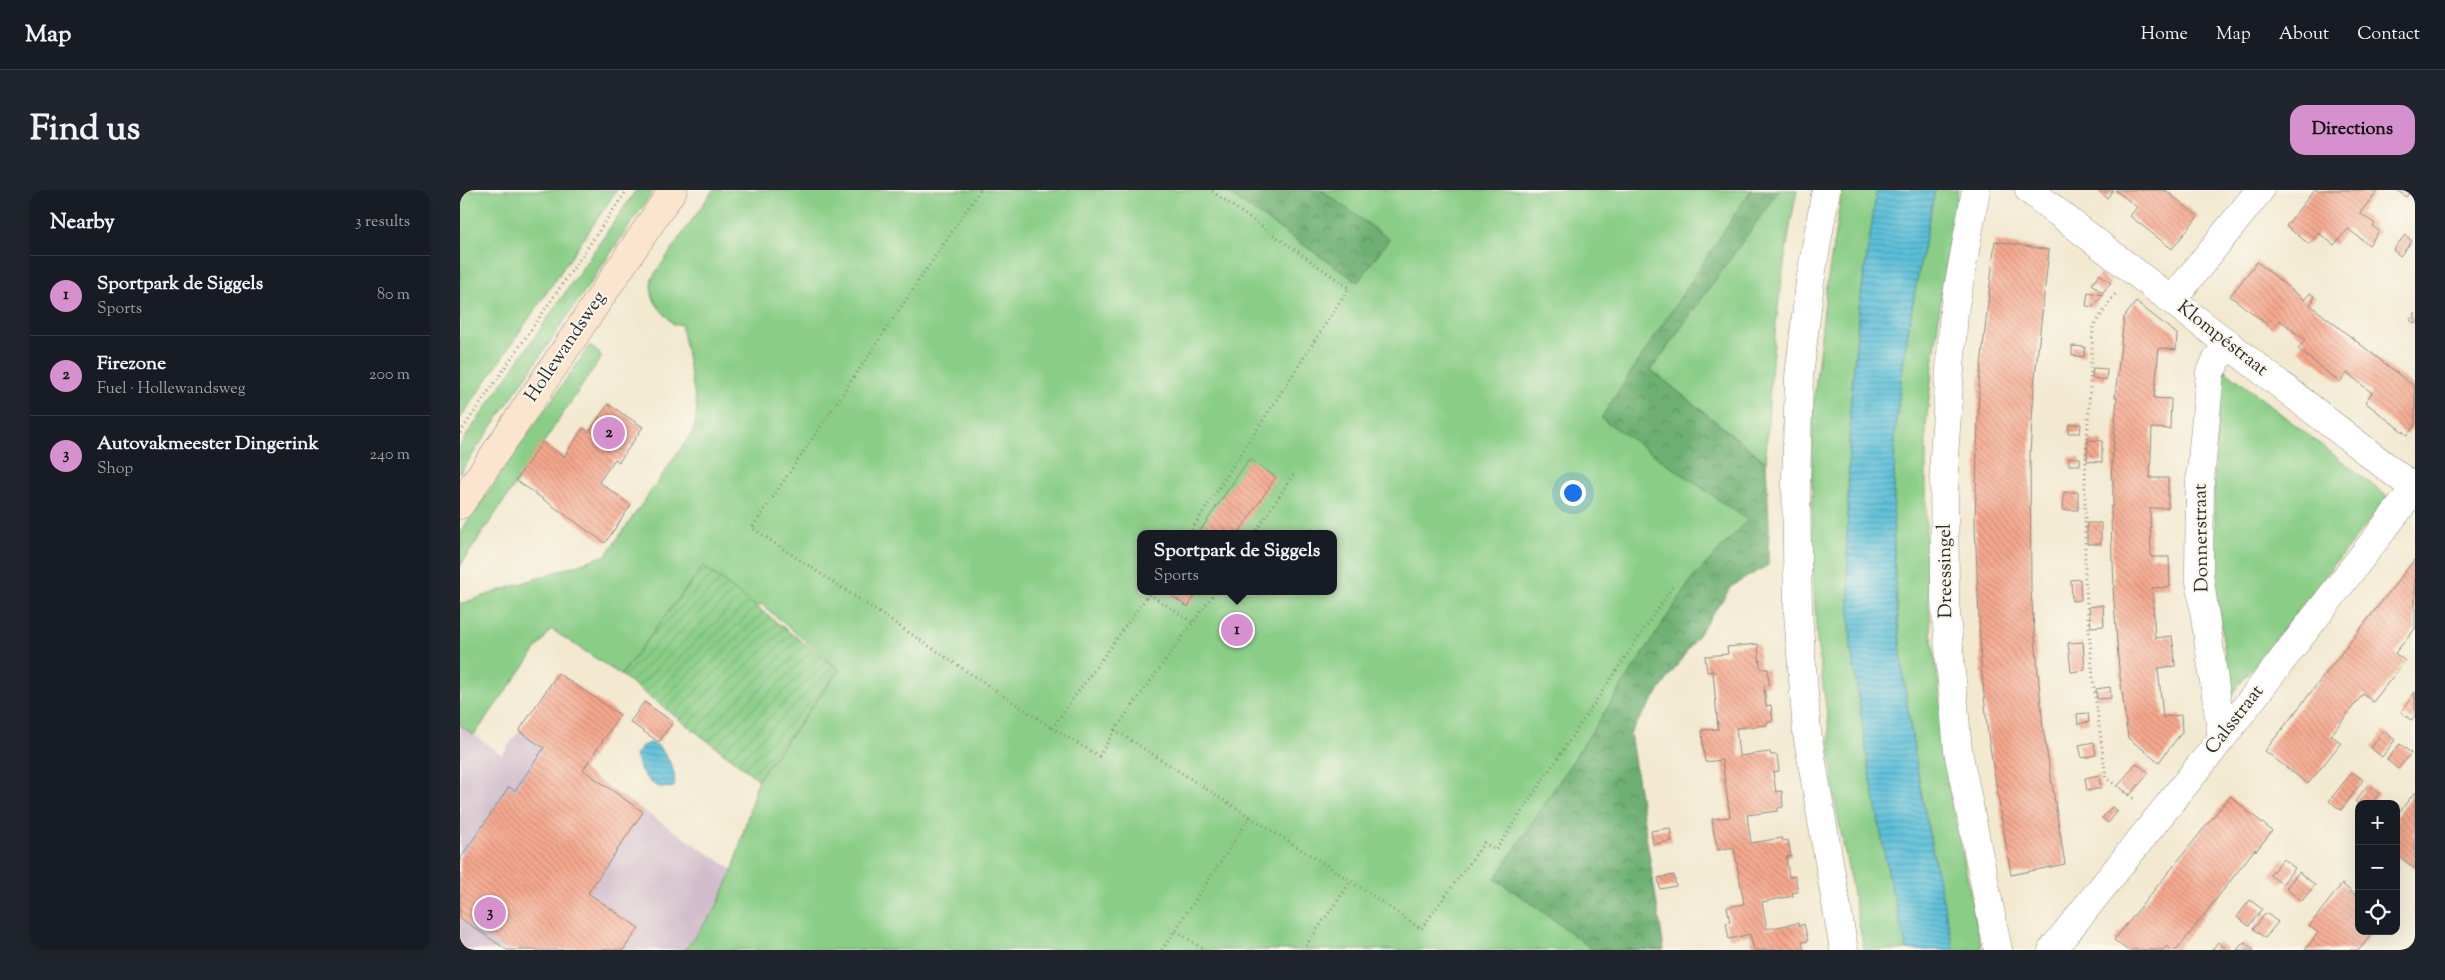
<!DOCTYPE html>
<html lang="en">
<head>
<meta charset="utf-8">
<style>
  body { margin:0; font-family:"Sorts Mill Goudy",serif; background:#20242c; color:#f1f3f6 }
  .controls { position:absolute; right:15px; bottom:15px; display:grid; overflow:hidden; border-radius:10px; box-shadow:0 5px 20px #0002 }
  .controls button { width:45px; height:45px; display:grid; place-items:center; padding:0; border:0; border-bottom:1px solid #363941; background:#171b24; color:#f1f3f6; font:25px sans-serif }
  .you { position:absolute; left:1112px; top:302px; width:18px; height:18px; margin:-12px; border:4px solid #fff; border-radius:50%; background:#1a73e8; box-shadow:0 0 0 8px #1a73e833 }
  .badge { display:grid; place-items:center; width:32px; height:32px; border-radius:50%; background:#d690ce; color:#111; font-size:16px; font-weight:700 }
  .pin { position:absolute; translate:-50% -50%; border:2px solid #fff; box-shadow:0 1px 5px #0006 }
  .popup { position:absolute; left:677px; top:340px; width:200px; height:65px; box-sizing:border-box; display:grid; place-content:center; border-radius:10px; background:#171b24; filter:drop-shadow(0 1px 4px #0005); font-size:16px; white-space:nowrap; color:#9ea1a6 }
  .popup b { font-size:19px; color:#f1f3f6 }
  .popup::after { content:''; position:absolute; left:50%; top:100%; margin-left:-10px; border:10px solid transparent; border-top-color:#171b24 }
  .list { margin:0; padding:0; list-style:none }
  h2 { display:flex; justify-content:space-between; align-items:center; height:65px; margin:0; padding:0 20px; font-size:21px }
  h2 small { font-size:16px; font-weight:400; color:#9ea1a6 }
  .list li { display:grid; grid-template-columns:32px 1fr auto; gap:15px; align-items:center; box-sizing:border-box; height:80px; padding:0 20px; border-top:1px solid #363941 }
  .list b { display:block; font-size:19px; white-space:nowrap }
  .list p { margin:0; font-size:16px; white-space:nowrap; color:#9ea1a6 }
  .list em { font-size:16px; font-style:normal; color:#9ea1a6 }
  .icon { flex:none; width:28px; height:28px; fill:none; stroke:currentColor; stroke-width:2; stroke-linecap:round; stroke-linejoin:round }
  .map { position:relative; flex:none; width:1955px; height:760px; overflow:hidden; border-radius:15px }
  header { display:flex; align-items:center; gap:30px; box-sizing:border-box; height:70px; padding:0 25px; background:#171b24; border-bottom:1px solid #363941 }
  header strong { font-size:24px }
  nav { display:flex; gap:28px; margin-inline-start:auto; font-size:18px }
  .intro { display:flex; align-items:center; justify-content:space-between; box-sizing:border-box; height:120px; padding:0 30px }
  h1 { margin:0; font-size:35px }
  .button { padding:12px 22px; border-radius:15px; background:#d690ce; color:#111; font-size:18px; font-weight:700 }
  main { display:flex; gap:30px; padding:0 30px }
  aside { flex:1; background:#171b24; border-radius:15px; box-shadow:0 5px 20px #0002 }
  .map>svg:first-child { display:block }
  .industrial { fill:#d1bdcb }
  .green { fill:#89cd86; stroke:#5a7c58; fill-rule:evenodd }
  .forest { fill:url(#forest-crowns); stroke:#4c6e4f }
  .garden { fill:url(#garden-furrows); stroke:#5a7c58 }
  .water { fill:url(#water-rules); stroke:#437582 }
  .building { fill:url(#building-back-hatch) }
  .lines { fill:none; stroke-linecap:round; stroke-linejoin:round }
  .street-casing { stroke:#8e8a7e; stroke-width:29 }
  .secondary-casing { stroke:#8e8a7e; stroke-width:29 }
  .path { stroke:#8e8a7e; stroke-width:3; stroke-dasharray:1 4; stroke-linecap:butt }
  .street { stroke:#fff; stroke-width:28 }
  .secondary { stroke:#fbe5cf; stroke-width:28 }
  .labels { text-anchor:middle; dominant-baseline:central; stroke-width:4; stroke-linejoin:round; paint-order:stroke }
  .street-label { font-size:19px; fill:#2b2b2b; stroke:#fbf7ec }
</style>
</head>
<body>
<header>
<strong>Map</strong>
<nav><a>Home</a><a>Map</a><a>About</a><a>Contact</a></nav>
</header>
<div class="intro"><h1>Find us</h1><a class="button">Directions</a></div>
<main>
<aside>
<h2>Nearby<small>3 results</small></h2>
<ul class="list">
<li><span class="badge">1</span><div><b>Sportpark de Siggels</b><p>Sports</p></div><em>80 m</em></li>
<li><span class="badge">2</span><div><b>Firezone</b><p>Fuel · Hollewandsweg</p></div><em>200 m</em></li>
<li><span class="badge">3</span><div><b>Autovakmeester Dingerink</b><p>Shop</p></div><em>240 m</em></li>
</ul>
</aside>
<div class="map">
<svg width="1955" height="760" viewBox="0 0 1955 760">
  <defs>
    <pattern id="forest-crowns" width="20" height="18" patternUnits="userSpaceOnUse" patternTransform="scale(1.25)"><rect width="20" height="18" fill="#6eb073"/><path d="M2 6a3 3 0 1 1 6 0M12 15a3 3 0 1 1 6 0" fill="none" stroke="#5b8f5f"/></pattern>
    <pattern id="garden-furrows" width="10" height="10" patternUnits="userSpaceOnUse" patternTransform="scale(1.25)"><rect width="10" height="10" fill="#89cd86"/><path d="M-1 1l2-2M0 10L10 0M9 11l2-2" fill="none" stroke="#76b074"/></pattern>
    <pattern id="water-rules" width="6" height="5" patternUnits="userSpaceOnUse" patternTransform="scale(1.25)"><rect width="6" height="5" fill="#5bbfd9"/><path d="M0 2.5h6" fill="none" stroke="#4b9bb0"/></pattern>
    <pattern id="building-back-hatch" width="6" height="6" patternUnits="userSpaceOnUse" patternTransform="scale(1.25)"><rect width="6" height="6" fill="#f6a88e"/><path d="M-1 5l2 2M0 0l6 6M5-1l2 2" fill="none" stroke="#c78974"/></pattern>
  </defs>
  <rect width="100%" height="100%" fill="#fbf7ec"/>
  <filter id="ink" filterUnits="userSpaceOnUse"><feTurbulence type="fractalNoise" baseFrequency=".02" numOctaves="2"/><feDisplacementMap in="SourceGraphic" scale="10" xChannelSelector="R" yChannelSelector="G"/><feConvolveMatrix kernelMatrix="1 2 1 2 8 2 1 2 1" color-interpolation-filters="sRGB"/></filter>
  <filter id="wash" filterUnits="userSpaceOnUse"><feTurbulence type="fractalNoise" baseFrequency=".0096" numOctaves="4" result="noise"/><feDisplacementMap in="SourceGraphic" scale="20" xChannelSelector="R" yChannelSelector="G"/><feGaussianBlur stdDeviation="1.12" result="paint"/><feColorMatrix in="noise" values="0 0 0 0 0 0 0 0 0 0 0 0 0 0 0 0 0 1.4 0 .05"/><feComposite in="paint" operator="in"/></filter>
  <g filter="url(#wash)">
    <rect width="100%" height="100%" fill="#f2e9d0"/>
    <!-- industrial -->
    <path class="industrial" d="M 0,535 L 42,565 L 59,541 L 109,571 L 273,680 L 256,718 L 225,760 L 0,760 Z"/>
    <!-- green -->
    <path class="green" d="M 0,0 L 157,0 L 0,229 Z
      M 176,0 L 194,0 L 0,283 L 0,255 Z
      M 253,0 L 1298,0 L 1155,220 L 1300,322 L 1062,679 L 1176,760 L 225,760 L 256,718 L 273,680 L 298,589 L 380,480 L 301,414 L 297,418 L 243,376 L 161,485 L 91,439 L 14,545 L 0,535 L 0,414 L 146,365 L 234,240 L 237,218 L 221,134 L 214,135 C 200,118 188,111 192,88 ZM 681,344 L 873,344 L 873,401 L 681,401 Z
      M 1319,0 L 1337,0 C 1319,89 1309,181 1306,272 L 1191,180 Z
      M 1382,0 L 1417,0 L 1399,119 L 1390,221 L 1387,356 L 1391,458 L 1408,573 L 1429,688 L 1447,760 L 1404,760 L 1375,612 L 1368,532 L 1357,452 L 1352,364 L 1352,227 L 1366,100 Z
      M 1475,0 L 1498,0 L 1480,116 L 1466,235 L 1466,359 L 1471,441 L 1482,519 L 1489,596 L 1522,760 L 1494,760 C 1459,607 1429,448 1434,290 C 1435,271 1434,251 1436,232 C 1444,154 1459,76 1475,0 Z
      M 130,155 L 142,166 L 0,376 L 0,342 Z
      M 1761,177 L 1928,307 L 1770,506 L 1756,393 L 1754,298 Z"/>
    <!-- forest -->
    <path class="forest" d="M 763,0 L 861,0 L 929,49 L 898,92 Z
      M 1291,0 L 1319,0 L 1191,180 L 1306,272 L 1309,333 L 1308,375 L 1272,396 L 1170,543 L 1204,760 L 1133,760 L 1074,715 L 1035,689 L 1232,389 L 1288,330 L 1141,228 Z"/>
    <!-- garden -->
    <path class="garden" d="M 243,376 L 379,480 L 298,589 L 161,485 Z"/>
    <!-- water -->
    <path class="water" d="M 1417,0 L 1475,0 C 1459,76 1444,154 1436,232 C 1434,251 1435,271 1434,290 C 1429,448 1459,607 1494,760 L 1447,760 L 1429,688 L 1408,573 L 1391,458 L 1387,356 L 1390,221 L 1399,119 Z
      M 190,553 L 197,555 C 208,568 217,579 214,597 C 191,601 181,585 175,565 L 182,556 Z"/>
    <g id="blocks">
      <!-- building -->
      <path class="building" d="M 1637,0 L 1653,0 L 1647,8 Z
        M 1655,0 L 1705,0 L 1738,26 L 1712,59 L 1670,26 L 1677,17 Z
        M 1854,0 L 1918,0 L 1900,23 L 1915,34 L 1913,36 L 1919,41 L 1909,55 L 1888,39 L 1874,55 L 1859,43 L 1849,54 L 1826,36 Z
        M 1937,0 L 1951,0 L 1946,7 Z
        M 1945,45 L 1952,51 L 1940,66 L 1933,60 Z
        M 1535,51 L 1589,60 L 1574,196 L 1570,265 L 1571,402 L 1583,538 L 1605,674 L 1551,685 L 1528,545 L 1521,475 L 1515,334 L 1519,193 Z
        M 1797,72 L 1844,110 L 1850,103 L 1855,107 L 1850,115 L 1955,197 L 1955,235 L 1947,245 L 1905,212 L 1912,203 L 1900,193 L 1887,183 L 1880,192 L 1838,159 L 1845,150 L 1820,130 L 1813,139 L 1770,106 Z
        M 1640,84 L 1651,93 L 1642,103 L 1632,94 Z
        M 1628,102 L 1643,105 L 1633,117 L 1626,116 Z
        M 1676,112 L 1717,144 L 1716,160 L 1699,158 L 1694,208 L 1711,209 L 1710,239 L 1692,238 L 1690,288 L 1708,288 L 1708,318 L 1690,318 L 1691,367 L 1709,367 L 1710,397 L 1692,398 L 1695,448 L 1712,446 L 1714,461 L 1715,476 L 1698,478 L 1703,527 L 1721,525 L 1722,542 L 1699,572 L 1668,548 L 1659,479 L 1653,398 L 1654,398 L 1653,371 L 1652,371 L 1651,316 L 1653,316 L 1653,289 L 1651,289 L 1657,207 L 1655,207 L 1664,127 Z
        M 1955,123 L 1955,134 L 1950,130 Z
        M 1612,156 L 1625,157 L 1624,167 L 1612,165 Z
        M 1633,178 L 1647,179 L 1646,190 L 1632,188 Z
        M 148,214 L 183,237 L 159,272 L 155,269 L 139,292 L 171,315 L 145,353 L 56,290 L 82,252 L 104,267 L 123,238 L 129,242 Z
        M 1609,234 L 1621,234 L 1620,243 L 1608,243 Z
        M 1628,250 L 1642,251 L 1642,272 L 1627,271 Z
        M 1609,267 L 1620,268 L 1620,275 L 1609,275 Z
        M 789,269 L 816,287 L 778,344 L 738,344 Z
        M 1604,302 L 1618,302 L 1618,320 L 1603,320 Z
        M 1627,333 L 1641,333 L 1641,354 L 1627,354 Z
        M 1955,369 L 1955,439 L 1935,463 L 1945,471 L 1913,512 L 1903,504 L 1871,545 L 1881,553 L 1848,594 L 1805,561 Z
        M 1620,389 L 1621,410 L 1612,411 L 1611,390 Z
        M 705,401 L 738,401 L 728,417 Z
        M 1643,415 L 1644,436 L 1631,437 L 1629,417 Z
        M 1623,452 L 1625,480 L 1611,482 L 1608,453 Z
        M 1298,454 L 1300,476 L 1303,479 L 1308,479 L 1309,495 L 1304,496 L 1306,516 L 1311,515 L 1313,531 L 1307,532 L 1307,535 L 1276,538 L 1279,566 L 1310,562 L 1311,565 L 1317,565 L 1319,581 L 1313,582 L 1316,602 L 1322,601 L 1323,617 L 1318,618 L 1318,621 L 1287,625 L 1291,653 L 1322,648 L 1323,651 L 1328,650 L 1331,666 L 1326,667 L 1329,687 L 1335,686 L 1338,702 L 1332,703 L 1333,706 L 1302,712 L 1307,739 L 1338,733 L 1339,736 L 1344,734 L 1348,751 L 1342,752 L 1344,760 L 1294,760 L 1290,744 L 1269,749 L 1266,733 L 1270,732 L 1267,717 L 1284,714 L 1274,657 L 1258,660 L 1254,644 L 1252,629 L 1270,627 L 1262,570 L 1245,572 L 1243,556 L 1242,540 L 1258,539 L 1253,481 L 1247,482 L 1245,466 L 1268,464 L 1267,457 Z
        M 98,483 L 160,525 L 123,580 L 183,622 L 128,703 L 179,738 L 163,760 L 47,760 L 0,728 L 0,669 L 49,597 L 55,601 L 84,558 L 59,541 Z
        M 1650,497 L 1651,508 L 1637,509 L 1636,499 Z
        M 1955,502 L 1955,526 L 1951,530 L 1941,522 Z
        M 184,512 L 213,532 L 199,552 L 170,532 Z
        M 1628,523 L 1629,532 L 1618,534 L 1617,524 Z
        M 1924,541 L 1935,550 L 1922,567 L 1911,558 Z
        M 1634,552 L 1636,565 L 1622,568 L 1619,555 Z
        M 1940,554 L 1951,563 L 1938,579 L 1927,570 Z
        M 1676,573 L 1689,583 L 1670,605 L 1658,596 Z
        M 1892,582 L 1903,590 L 1881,620 L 1869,611 Z
        M 1639,585 L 1641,598 L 1627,601 L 1625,588 Z
        M 1908,595 L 1919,604 L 1912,612 L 1915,614 L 1898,614 L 1895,611 Z
        M 1955,602 L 1955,679 L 1936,664 L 1936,626 Z
        M 1770,606 L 1812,641 L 1796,661 L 1795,659 L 1717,760 L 1712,760 L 1707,756 L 1703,760 L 1667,760 L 1654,750 Z
        M 1652,617 L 1658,621 L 1648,633 L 1642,628 Z
        M 1210,638 L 1212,651 L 1193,654 L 1191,641 Z
        M 1823,669 L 1835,678 L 1822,694 L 1810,685 Z
        M 1839,682 L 1855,695 L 1842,711 L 1826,698 Z
        M 1214,685 L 1216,696 L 1200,699 L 1198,688 Z
        M 1882,694 L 1899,708 L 1899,741 L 1914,741 L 1899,760 L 1845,760 L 1858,743 L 1849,736 Z
        M 1790,710 L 1802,719 L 1789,736 L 1777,727 Z
        M 1806,723 L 1818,732 L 1805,748 L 1793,739 Z
        M 1758,752 L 1768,760 L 1752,760 Z
        M 1784,752 L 1794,760 L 1777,760 Z"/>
    </g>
  </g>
  <g filter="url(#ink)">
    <use href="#blocks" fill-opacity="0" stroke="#8e8a7e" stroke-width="1"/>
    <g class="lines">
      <!-- street casing -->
      <g class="street-casing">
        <path id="street" d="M 1366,0 L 1350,92 L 1339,187 L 1336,291 L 1338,423 L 1347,543 L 1384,760
          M 1516,0 L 1494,121 L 1484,267 L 1485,412 L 1498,561 L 1538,760
          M 1569,0 L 1955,299
          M 1712,110 L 1800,0
          M 1762,548 L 1739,384 L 1740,292 L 1750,182 L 1767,152
          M 1592,760 L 1762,548 L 1955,298"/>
      </g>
      <!-- secondary casing -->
      <g class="secondary-casing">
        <path id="secondary" d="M 0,315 L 213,0"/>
      </g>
      <!-- path -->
      <path class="path" d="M 520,0 L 292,338 L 592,538
        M 1655,104 L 1633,137 L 1625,289 L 1625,388 L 1633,489 L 1646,588 L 1674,609
        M 0,243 L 167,0
        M 729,344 L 889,98 L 750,0
        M 794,344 L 834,284
        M 689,404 L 734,433
        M 655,540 L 639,566 L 592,538 L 691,401
        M 790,627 L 891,691
        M 716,741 L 745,760
        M 702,760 L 790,627 L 655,540 L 756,401
        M 843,760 L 891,691 L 961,739 L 1024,653 L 1036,660 L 1213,396"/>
      <!-- street -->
      <use href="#street" class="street"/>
      <!-- secondary -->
      <use href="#secondary" class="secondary"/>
    </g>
  </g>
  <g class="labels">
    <!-- street labels -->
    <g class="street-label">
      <text transform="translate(1762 149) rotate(38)">Klompéstraat</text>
      <text transform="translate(106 157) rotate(-56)">Hollewandsweg</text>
      <text transform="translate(1742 348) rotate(-91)">Donnerstraat</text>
      <text transform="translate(1486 381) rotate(-91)">Dreessingel</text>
      <text transform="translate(1775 530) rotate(-52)">Calsstraat</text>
    </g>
  </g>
</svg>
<div class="controls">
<button>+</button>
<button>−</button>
<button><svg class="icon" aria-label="locate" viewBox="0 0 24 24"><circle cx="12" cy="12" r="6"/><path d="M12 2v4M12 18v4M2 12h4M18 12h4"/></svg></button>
</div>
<div class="you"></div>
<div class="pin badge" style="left:777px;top:440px">1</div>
<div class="popup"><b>Sportpark de Siggels</b>Sports</div>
<div class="pin badge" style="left:149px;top:243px">2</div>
<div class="pin badge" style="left:30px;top:723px">3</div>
</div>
</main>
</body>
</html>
